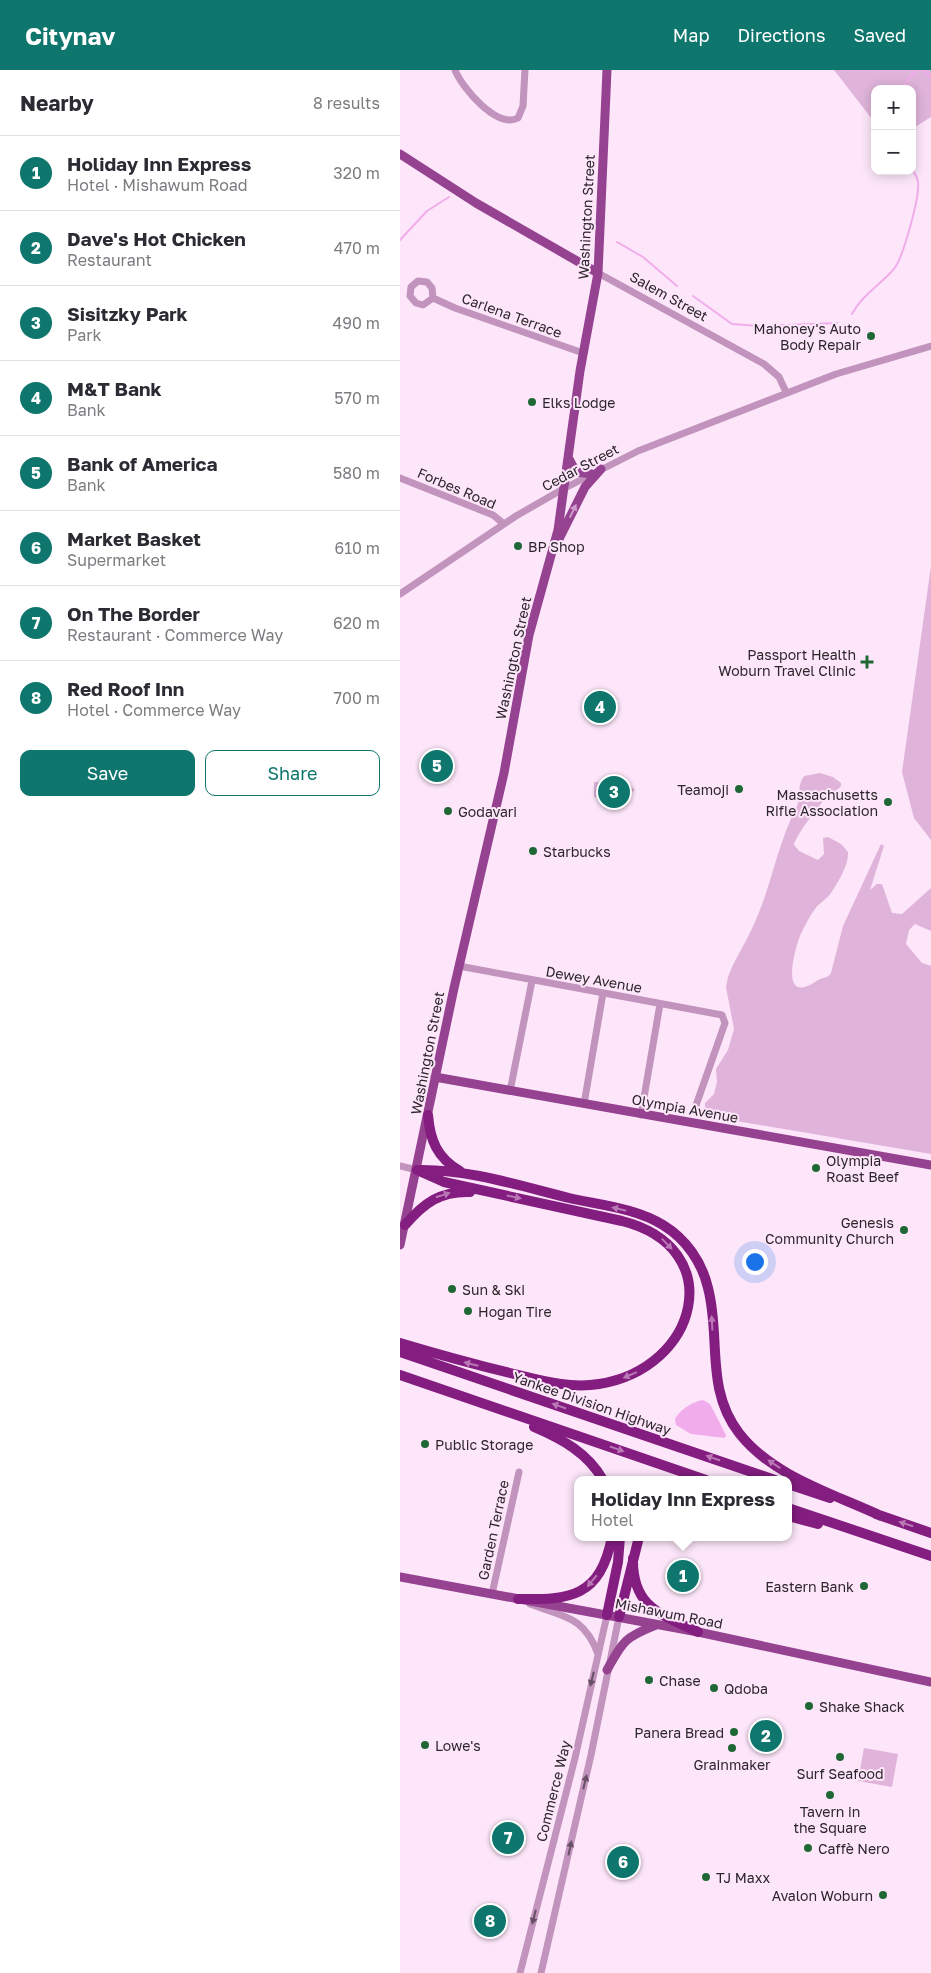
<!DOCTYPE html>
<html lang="en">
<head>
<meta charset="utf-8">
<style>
  body { margin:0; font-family:"Golos Text",sans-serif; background:#f2f2f3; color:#2b2b33 }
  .controls { position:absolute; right:15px; top:15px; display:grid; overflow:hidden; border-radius:10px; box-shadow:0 2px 12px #0003 }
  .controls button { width:45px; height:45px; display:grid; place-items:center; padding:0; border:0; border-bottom:1px solid #e1e1e2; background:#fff; color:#2b2b33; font:25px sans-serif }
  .you { position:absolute; left:354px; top:1191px; width:18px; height:18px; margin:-12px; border:4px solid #fff; border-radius:50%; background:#1a73e8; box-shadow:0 0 0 8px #1a73e833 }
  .badge { display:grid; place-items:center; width:32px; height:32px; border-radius:50%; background:#0f766e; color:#fff; font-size:16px; font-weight:700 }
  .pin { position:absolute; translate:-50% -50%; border:2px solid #fff; box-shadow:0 1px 5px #0006 }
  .popup { position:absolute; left:174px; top:1406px; width:218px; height:65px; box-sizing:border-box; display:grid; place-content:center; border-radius:10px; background:#fff; filter:drop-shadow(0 1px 4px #0005); font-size:16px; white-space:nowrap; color:#7c7c81 }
  .popup b { font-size:19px; color:#2b2b33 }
  .popup::after { content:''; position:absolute; left:50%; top:100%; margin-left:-10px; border:10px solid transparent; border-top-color:#fff }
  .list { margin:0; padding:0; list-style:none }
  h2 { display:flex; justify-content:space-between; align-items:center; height:65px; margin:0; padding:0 20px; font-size:21px }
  h2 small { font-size:16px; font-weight:400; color:#7c7c81 }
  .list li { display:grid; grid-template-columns:32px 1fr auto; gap:15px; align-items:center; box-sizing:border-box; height:75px; padding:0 20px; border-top:1px solid #e1e1e2 }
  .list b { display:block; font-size:19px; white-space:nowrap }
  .list p { margin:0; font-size:16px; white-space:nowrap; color:#7c7c81 }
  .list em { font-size:16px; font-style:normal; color:#7c7c81 }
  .actions { display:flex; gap:10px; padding:15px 20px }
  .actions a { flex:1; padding:11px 0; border:1px solid #0f766e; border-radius:10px; text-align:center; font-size:18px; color:#0f766e }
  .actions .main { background:#0f766e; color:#fff }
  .map { position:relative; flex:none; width:531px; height:1903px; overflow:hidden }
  header { display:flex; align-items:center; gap:30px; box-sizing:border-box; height:70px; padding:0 25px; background:#0f766e; color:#fff }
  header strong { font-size:24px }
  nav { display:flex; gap:28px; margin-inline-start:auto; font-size:18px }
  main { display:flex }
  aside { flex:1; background:#fff }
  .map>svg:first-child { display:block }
  .green { fill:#dfb3da }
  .water { fill:#f1aceb }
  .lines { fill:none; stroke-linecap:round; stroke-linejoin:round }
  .stream { stroke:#f1aceb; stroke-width:2 }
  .minor { stroke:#c193bd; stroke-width:7 }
  .major { stroke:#954290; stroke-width:9 }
  .highway { stroke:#831d7f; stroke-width:10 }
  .oneway { fill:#ce9cca }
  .oneway2 { fill:#ba77b6 }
  .oneway3 { fill:#685166 }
  .poi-dot { fill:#1f6835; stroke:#fde6fa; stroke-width:2 }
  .labels { text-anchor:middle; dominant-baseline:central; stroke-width:4; stroke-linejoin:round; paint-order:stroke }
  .street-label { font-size:14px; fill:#2d252c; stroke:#fde6fa }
  .poi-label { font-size:14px; fill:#2d252c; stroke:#fde6fa; text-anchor:start }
</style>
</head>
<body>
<header>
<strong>Citynav</strong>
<nav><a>Map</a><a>Directions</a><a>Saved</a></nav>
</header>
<main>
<aside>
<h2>Nearby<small>8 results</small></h2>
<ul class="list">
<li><span class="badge">1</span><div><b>Holiday Inn Express</b><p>Hotel · Mishawum Road</p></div><em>320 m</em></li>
<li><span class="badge">2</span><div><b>Dave's Hot Chicken</b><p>Restaurant</p></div><em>470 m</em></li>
<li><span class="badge">3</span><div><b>Sisitzky Park</b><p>Park</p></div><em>490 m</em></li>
<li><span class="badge">4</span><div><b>M&amp;T Bank</b><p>Bank</p></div><em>570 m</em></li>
<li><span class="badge">5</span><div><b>Bank of America</b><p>Bank</p></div><em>580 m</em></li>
<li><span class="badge">6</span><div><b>Market Basket</b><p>Supermarket</p></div><em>610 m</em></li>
<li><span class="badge">7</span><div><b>On The Border</b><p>Restaurant · Commerce Way</p></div><em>620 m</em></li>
<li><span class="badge">8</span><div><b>Red Roof Inn</b><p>Hotel · Commerce Way</p></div><em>700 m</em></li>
</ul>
<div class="actions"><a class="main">Save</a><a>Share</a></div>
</aside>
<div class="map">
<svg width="531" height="1903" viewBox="0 0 531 1903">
  <rect width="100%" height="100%" fill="#fde6fa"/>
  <!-- green -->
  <path class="green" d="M 434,0 L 531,0 L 531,47 L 512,59 L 512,19 L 475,19 L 475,53 Z
    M 531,496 L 531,770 L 514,748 L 502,702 Z
    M 420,703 L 433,707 L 441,713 L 441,716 C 437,721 432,722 428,726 C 421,732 394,768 394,775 L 399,781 L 418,790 L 424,784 L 423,768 L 428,767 L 441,774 L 448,782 C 449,795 438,812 431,823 C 427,829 419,833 415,839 C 409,847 404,857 400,866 C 393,884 380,937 418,910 C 423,907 427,909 431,903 L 443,856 L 481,774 L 484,776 L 470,820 L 477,814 L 482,814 L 492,843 L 502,844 L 531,818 L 531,861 L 515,854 L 509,860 L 506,874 L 522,893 L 531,896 L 531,1084 L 313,1047 L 305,1040 L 305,1033 L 314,1024 L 317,1012 L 316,999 L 328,980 L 334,959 L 326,917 L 328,907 C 335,888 347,871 355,852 C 372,814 378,772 397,736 C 401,726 397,715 404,706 Z
    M 194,712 L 229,714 L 235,720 L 222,731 L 194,727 Z
    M 464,1678 L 498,1684 L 492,1717 L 458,1711 Z"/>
  <!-- water -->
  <path class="water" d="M 303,1330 L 310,1334 L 326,1365 L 325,1368 L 291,1364 L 276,1355 L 275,1349 C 279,1340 294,1331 303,1330 Z"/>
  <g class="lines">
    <!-- stream -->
    <path class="stream" d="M 523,0 L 531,7
      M 502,19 L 510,6 L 518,0
      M 0,170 L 27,141 L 49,127
      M 217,172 L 243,187 L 277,216
      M 293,226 L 332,254 L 359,256 L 437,253
      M 452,244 C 462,225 480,215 494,199 C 503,188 518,132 518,117 C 519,110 516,105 512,99"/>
    <!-- minor -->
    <path class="minor" d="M 55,0 C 62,18 97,59 118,48 L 123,36 L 125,0
      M 198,203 L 364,294 L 379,307 L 386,322
      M 33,228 L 32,218 L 27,212 L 18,211 L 11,217 L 10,226 L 16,233 L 23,235 L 33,228 L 55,238 L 183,283
      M 0,408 L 93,445 L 104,454
      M 0,524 L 116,446 L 163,419 L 238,381 L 436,304 L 531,276
      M 59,896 L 322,945 L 325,953 L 294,1041
      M 110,1021 L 132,911
      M 184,1034 L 203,923
      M 241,1045 L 260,934
      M 0,1096 L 17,1100
      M 92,1524 L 119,1402
      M 130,1534 C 164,1547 184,1546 198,1584
      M 120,1903 L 175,1688 L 207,1545
      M 141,1903 L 191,1685 L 219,1547"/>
    <!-- major -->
    <path class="major" d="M 0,84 L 76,133 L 198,203
      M 169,389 L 176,402 L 192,404
      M 158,471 L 185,417 L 201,399
      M 35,1007 L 531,1095
      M 0,1175 L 54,918 L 104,703 L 129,565 L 158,460 L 180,301 L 198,203 L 207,0
      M 0,1507 L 298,1562 L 531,1612
      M 207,1600 C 223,1571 225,1567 256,1555"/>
    <!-- highway -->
    <path class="highway" d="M 28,1045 C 30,1070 37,1088 60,1101
      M 18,1100 C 69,1099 120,1116 169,1128 C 200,1135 236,1138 263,1155 C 286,1169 302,1192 308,1218 C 321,1267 305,1319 339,1363 C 372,1406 434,1424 481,1446
      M 5,1155 C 24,1133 40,1121 70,1122
      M 0,1273 C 37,1284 73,1294 110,1303 C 139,1310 169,1319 199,1314 C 299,1298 329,1178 222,1151 L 44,1112 L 17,1100
      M 0,1282 L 375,1410
      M 0,1305 L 306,1410
      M 134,1357 C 162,1369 188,1383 203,1410
      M 388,1414 L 430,1428
      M 388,1438 L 531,1486
      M 476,1444 L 531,1463
      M 388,1446 L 418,1454
      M 233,1488 C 232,1537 260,1544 298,1562
      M 118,1529 C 171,1530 200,1527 212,1467
      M 207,1545 L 218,1492 L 220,1467
      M 219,1547 L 239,1467"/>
  </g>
  <!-- one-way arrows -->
  <defs><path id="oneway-solid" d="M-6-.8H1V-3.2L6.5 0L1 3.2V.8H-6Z" transform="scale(1.25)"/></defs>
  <use class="oneway" href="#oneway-solid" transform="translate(173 441) rotate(-65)"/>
  <g class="oneway2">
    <use href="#oneway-solid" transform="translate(43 1125) rotate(-18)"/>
    <use href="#oneway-solid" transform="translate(114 1127) rotate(12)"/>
    <use href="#oneway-solid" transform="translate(219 1139) rotate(-167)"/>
    <use href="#oneway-solid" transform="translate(267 1174) rotate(46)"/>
    <use href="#oneway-solid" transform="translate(312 1253) rotate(-93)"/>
    <use href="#oneway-solid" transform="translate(71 1294) rotate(-166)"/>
    <use href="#oneway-solid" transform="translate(230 1305) rotate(157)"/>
    <use href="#oneway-solid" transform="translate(159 1336) rotate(-161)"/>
    <use href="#oneway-solid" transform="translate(217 1379) rotate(19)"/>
    <use href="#oneway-solid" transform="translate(313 1388) rotate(-161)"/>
    <use href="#oneway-solid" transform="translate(374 1394) rotate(-146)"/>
    <use href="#oneway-solid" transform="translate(506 1454) rotate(-162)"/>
    <use href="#oneway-solid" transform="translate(192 1511) rotate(130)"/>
  </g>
  <g class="oneway3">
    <use href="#oneway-solid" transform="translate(192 1609) rotate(104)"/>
    <use href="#oneway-solid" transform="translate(185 1712) rotate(-76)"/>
    <use href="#oneway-solid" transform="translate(170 1778) rotate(-78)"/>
    <use href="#oneway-solid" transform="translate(134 1847) rotate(104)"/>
  </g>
  <!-- markers -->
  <g class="poi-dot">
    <circle cx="471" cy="266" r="5"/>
    <circle cx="132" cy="332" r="5"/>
    <circle cx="118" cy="476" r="5"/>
    <path d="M464.5 584.5h5v5h5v5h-5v5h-5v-5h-5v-5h5z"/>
    <circle cx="339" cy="719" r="5"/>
    <circle cx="488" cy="732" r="5"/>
    <circle cx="48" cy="741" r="5"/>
    <circle cx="133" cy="781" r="5"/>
    <circle cx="416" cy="1098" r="5"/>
    <circle cx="504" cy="1160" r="5"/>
    <circle cx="52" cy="1219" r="5"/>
    <circle cx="68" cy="1241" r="5"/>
    <circle cx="25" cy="1374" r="5"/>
    <circle cx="464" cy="1516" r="5"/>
    <circle cx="249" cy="1610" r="5"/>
    <circle cx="314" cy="1618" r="5"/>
    <circle cx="409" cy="1636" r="5"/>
    <circle cx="334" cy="1662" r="5"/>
    <circle cx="25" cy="1675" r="5"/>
    <circle cx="332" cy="1678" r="5"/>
    <circle cx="440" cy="1687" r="5"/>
    <circle cx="430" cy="1725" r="5"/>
    <circle cx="408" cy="1778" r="5"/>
    <circle cx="306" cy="1807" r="5"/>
    <circle cx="483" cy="1825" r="5"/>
  </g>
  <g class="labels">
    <!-- street labels -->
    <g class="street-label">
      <text transform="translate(186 147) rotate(-87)">Washington Street</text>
      <text transform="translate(269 226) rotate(29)">Salem Street</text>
      <text transform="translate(112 245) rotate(20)">Carlena Terrace</text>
      <text transform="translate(180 397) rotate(-28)">Cedar Street</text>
      <text transform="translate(57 418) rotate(23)">Forbes Road</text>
      <text transform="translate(113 588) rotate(-78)">Washington Street</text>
      <text transform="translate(194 909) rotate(10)">Dewey Avenue</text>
      <text transform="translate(27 983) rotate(-79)">Washington Street</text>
      <text transform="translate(285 1038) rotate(10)">Olympia Avenue</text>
      <text transform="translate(192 1333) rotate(19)">Yankee Division Highway</text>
      <text transform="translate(93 1460) rotate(-78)">Garden Terrace</text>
      <text transform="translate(269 1543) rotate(11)">Mishawum Road</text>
      <text transform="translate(153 1721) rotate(-76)">Commerce Way</text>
    </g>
    <!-- poi labels -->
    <g class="poi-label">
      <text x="461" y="258" text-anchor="end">Mahoney's Auto<tspan x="461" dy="16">Body Repair</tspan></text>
      <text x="142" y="332">Elks Lodge</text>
      <text x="128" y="476">BP Shop</text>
      <text x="456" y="584" text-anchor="end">Passport Health<tspan x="456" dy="16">Woburn Travel Clinic</tspan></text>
      <text x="329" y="719" text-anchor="end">Teamoji</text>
      <text x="478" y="724" text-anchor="end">Massachusetts<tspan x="478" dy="16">Rifle Association</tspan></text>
      <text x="58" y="741">Godavari</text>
      <text x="143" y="781">Starbucks</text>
      <text x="426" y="1090">Olympia<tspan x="426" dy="16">Roast Beef</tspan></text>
      <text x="494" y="1152" text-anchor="end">Genesis<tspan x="494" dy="16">Community Church</tspan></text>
      <text x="62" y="1219">Sun &amp; Ski</text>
      <text x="78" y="1241">Hogan Tire</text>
      <text x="35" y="1374">Public Storage</text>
      <text x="454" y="1516" text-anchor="end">Eastern Bank</text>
      <text x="259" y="1610">Chase</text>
      <text x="324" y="1618">Qdoba</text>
      <text x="419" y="1636">Shake Shack</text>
      <text x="324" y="1662" text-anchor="end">Panera Bread</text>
      <text x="35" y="1675">Lowe's</text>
      <text x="332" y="1694" text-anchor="middle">Grainmaker</text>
      <text x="440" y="1703" text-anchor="middle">Surf Seafood</text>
      <text x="430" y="1741" text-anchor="middle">Tavern in<tspan x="430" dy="16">the Square</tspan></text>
      <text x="418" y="1778">Caffè Nero</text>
      <text x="316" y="1807">TJ Maxx</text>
      <text x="473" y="1825" text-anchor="end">Avalon Woburn</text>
    </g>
  </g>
</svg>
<div class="controls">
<button>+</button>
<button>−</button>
</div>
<div class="you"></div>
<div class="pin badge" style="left:283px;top:1506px">1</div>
<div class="popup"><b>Holiday Inn Express</b>Hotel</div>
<div class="pin badge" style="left:366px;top:1666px">2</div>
<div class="pin badge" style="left:214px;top:722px">3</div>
<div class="pin badge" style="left:200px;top:637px">4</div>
<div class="pin badge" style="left:37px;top:696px">5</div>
<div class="pin badge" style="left:223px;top:1792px">6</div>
<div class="pin badge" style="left:108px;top:1768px">7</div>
<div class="pin badge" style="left:90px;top:1851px">8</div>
</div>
</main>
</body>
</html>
